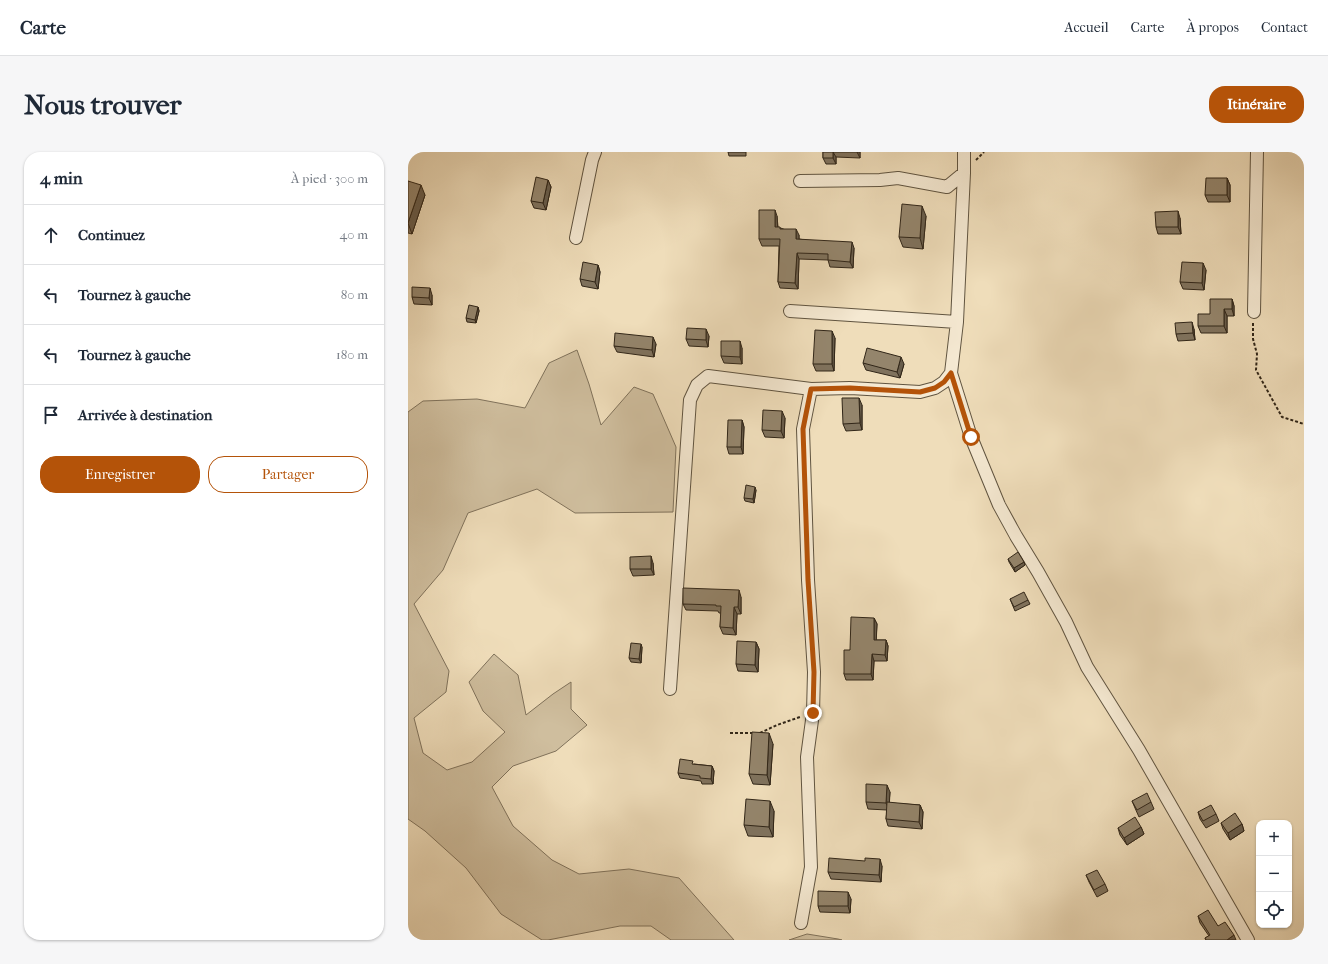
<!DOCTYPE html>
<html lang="fr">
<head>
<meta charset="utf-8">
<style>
  body { margin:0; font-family:"IM FELL French Canon",serif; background:#f6f6f7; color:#1f2937 }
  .controls { position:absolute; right:12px; bottom:12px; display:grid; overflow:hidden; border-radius:8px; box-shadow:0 1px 3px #0004 }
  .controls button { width:36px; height:36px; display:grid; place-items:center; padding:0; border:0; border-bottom:1px solid #e0e1e3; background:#fff; color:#1f2937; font:20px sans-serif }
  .stop { position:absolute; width:12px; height:12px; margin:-9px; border:3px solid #b45309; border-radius:50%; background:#fff }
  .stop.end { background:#b45309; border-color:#fff; box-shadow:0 1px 4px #0008 }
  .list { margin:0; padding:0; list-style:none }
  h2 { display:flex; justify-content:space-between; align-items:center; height:52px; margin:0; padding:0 16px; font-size:17px }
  h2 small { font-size:13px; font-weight:400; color:#747a83 }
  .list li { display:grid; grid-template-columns:26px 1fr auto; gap:12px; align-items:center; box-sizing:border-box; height:60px; padding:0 16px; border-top:1px solid #e0e1e3 }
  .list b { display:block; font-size:15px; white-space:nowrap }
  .list em { font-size:13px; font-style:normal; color:#747a83 }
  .actions { display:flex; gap:8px; padding:12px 16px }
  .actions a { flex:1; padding:9px 0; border:1px solid #b45309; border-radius:16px; text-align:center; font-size:14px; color:#b45309 }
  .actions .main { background:#b45309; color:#fff }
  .icon { flex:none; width:22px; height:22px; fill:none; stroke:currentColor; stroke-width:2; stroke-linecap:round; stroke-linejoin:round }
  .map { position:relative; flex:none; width:896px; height:788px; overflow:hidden; border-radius:16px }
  header { display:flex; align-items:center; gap:24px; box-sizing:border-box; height:56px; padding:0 20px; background:#fff; border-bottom:1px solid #e0e1e3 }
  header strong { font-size:19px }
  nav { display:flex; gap:22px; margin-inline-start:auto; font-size:14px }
  .intro { display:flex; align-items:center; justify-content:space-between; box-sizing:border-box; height:96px; padding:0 24px }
  h1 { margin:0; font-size:28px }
  .button { padding:10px 18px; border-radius:16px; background:#b45309; color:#fff; font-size:14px; font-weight:700 }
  main { display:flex; gap:24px; padding:0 24px }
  aside { flex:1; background:#fff; border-radius:16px; box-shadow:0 1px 3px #0004 }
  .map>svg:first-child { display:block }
  .green { fill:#cfbe9e; stroke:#80725b }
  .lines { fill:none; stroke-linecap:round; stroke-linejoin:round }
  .street-casing { stroke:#605440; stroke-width:14 }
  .path { stroke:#312618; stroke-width:2; stroke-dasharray:3 2; stroke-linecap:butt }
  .street { stroke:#f5e9d2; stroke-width:12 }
  .wall { fill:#7f725d; stroke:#312618 }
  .shaded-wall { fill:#685d4c; stroke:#312618 }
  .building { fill:#94856c; stroke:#312618 }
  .route { stroke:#b45309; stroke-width:5 }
</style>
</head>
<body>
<header>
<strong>Carte</strong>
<nav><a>Accueil</a><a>Carte</a><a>À propos</a><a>Contact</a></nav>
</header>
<div class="intro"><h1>Nous trouver</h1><a class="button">Itinéraire</a></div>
<main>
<aside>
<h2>4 min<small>À pied · 300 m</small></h2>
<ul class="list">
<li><svg class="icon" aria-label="ahead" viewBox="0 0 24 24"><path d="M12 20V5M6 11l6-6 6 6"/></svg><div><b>Continuez</b></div><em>40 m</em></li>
<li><svg class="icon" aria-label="left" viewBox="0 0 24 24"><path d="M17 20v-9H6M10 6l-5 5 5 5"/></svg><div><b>Tournez à gauche</b></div><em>80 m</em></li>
<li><svg class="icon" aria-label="left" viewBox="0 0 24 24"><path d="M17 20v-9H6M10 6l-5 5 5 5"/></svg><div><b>Tournez à gauche</b></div><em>180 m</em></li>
<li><svg class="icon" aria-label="arrive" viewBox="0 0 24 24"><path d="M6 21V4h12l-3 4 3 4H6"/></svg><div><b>Arrivée à destination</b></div></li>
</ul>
<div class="actions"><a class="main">Enregistrer</a><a>Partager</a></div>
</aside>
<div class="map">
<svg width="896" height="788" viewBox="0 0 896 788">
  <rect width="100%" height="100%" fill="#efddba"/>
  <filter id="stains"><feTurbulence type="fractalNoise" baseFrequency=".005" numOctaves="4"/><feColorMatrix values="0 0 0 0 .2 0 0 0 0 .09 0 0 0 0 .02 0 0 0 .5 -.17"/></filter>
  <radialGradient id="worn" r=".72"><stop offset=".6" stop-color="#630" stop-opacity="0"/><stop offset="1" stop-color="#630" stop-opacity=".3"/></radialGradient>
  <!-- green -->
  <path class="green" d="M 169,198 L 181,232 L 193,273 L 226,235 L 245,242 L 268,295 L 265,360 L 167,361 L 129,337 L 60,361 L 35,418 L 6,452 L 41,519 L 38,540 L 6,566 L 15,601 L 39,618 L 64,610 L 97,580 L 75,559 L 61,530 L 86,502 L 110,523 L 118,563 L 145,542 L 163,530 L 163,557 L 179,573 L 148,599 L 105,614 L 84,635 L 105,674 L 144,708 L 171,722 L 221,717 L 271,726 L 326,788 L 263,788 L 243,774 L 212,774 L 140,788 L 134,788 L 93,762 L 58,716 L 17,679 L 0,667 L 0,260 L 15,249 L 69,247 L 117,256 L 141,211 Z
    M 399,782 L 430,787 L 434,788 L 381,788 Z"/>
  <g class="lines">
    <!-- street casing -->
    <g class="street-casing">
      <path id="street" d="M 392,29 L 472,28 L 490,26 L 539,35 L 556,21
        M 168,86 L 184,8 L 187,0
        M 382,159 L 549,170
        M 846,160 L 849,0
        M 543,221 L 563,285 L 591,353 L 608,384 L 630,420 L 658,470 L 679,515 L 731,598 L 840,788
        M 262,537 L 282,248 L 289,233 L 300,224 L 403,237 L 442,236 L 512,240 L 527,236 L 536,230 L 543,221 L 549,170 L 556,21 L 556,0
        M 393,771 L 403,715 L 399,605 L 405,561 L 406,520 L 400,428 L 395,277 L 403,237"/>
    </g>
    <!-- path -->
    <path class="path" d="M 568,8 L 576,0
      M 845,171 L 845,187 L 849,202 L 848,218 L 874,265 L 896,272
      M 322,581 L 346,581
      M 352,581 L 369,573 L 392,565"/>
    <!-- street -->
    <use href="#street" class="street"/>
  </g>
  <!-- wall -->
  <path class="wall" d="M 320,0 L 338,0 L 338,4 L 321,4 Z
    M 415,0 L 452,0 L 452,6 L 428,5 L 428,12 L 418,12 L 415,6 Z
    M 819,26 L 822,33 L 822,50 L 800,50 L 797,43 Z
    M 140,28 L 143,35 L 138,58 L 126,56 L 123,49 Z
    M 0,29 L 17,43 L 4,82 L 0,81 Z
    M 369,64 L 370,75 L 391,83 L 391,87 L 446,96 L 445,116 L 422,115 L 420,108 L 391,107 L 390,137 L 372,136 L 370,130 L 371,94 L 354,94 L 351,87 Z
    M 518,64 L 515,97 L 495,95 L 491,85 Z
    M 772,66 L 773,82 L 750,82 L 748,75 Z
    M 190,113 L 192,120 L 190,137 L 174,134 L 172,127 Z
    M 798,118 L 796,138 L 775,137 L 772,130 Z
    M 24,143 L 24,153 L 6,152 L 4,145 Z
    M 824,147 L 826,154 L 826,164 L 819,164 L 819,181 L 793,181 L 790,174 L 802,162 Z
    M 70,155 L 71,159 L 68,171 L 59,170 L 58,166 Z
    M 786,177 L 787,188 L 770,189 L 768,182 Z
    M 301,184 L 300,195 L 281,194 L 278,187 Z
    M 427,186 L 426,219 L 408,219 L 405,212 Z
    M 248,192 L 246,205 L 209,200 L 206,194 Z
    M 334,196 L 334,212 L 316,211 L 313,204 Z
    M 455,211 L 496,212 L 492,226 L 458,218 Z
    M 454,253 L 454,278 L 438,279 L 435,272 Z
    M 377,266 L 376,286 L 357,285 L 354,278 Z
    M 334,268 L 336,275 L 335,302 L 321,302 L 319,295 Z
    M 348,338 L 346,351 L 337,349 L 336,346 Z
    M 600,407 L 616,410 L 617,413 L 607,420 L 601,410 Z
    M 245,411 L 246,423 L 225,424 L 222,417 Z
    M 333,445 L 333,462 L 329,462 L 328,483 L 315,482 L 312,475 L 313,461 L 311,461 L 310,459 L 278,458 L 275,452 Z
    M 602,447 L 620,448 L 622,452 L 607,459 Z
    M 466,466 L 469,472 L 468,488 L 478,488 L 480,494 L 479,509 L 466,509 L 465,528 L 438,528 L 436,522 L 442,498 Z
    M 348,490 L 351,497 L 350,520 L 330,519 L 328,512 Z
    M 234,495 L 233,511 L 223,510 L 221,506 Z
    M 365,592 L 362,633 L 345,632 L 341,622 Z
    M 286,612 L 304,614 L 306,619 L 305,632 L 294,632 L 293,629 L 272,626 L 270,621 Z
    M 482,640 L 481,651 L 512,653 L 515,660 L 514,677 L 480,674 L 478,667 L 479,658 L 460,657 L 458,650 Z
    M 724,649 L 743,650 L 746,657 L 731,665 L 727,656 Z
    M 366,659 L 365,685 L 340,684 L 336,673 Z
    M 790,660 L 808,662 L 811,669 L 798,676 L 792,667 Z
    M 813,671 L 834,672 L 836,679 L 822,688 L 815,677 Z
    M 733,675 L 736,682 L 719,693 L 712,683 L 710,676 Z
    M 474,714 L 473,730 L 423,727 L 420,720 Z
    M 678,723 L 697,732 L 700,739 L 689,745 L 681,730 Z
    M 443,747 L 442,761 L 412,760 L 410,754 Z
    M 790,764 L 810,774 L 828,788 L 798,788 L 797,786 L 801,784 L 792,771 Z"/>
  <!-- shaded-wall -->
  <path class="shaded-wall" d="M 425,0 L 428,5 L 428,12 L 425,6 Z
    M 449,0 L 452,0 L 452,6 Z
    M 819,26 L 822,33 L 822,50 L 819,43 Z
    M 140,28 L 143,35 L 138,58 L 135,51 Z
    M 13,33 L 17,43 L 4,82 L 0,71 Z
    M 514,54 L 518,64 L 515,97 L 512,86 Z
    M 367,58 L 369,64 L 370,81 L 367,75 Z
    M 770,59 L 772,66 L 773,82 L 770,75 Z
    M 388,77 L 391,83 L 391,94 L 388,87 Z
    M 444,90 L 446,96 L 445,116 L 442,110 Z
    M 389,101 L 391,107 L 390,137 L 387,131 Z
    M 795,111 L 798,118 L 796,138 L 794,131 Z
    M 190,113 L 192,120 L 190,137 L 187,130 Z
    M 22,136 L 24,143 L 24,153 L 21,146 Z
    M 824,147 L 826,154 L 826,164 L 824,157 Z
    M 70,155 L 71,159 L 68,171 L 67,168 Z
    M 816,157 L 819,164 L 819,181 L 816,174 Z
    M 784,170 L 786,177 L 787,188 L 785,181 Z
    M 298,177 L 301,184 L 300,195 L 298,188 Z
    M 424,179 L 427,186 L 426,219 L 424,212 Z
    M 245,185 L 248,192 L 246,205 L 244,198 Z
    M 332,189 L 334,196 L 334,212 L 332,205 Z
    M 493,205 L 496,212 L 492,226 L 489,220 Z
    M 451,246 L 454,253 L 454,278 L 452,271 Z
    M 374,259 L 377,266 L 376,286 L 373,279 Z
    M 334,268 L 336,275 L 335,302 L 333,295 Z
    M 347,335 L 348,338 L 346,351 L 345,347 Z
    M 243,404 L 245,411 L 246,423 L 243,417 Z
    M 616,410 L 617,413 L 607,420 L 606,416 Z
    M 331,438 L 333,445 L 333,462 L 330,455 Z
    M 326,455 L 329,462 L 328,483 L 325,476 Z
    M 466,466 L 469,472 L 468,494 L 466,488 Z
    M 478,488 L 480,494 L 479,509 L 477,503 Z
    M 348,490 L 351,497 L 350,520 L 347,513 Z
    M 233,492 L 234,495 L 233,511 L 231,507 Z
    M 464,502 L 466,509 L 465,528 L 463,522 Z
    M 361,581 L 365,592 L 362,633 L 359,623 Z
    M 304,614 L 306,619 L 305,632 L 303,627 Z
    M 479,633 L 482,640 L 481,658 L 478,651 Z
    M 362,649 L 366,659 L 365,685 L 361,675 Z
    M 512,653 L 515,660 L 514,677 L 511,670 Z
    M 834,672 L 836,679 L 822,688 L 820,681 Z
    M 733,675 L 736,682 L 719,693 L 716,686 Z
    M 472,707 L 474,714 L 473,730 L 471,723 Z
    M 440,740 L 443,747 L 442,761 L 440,754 Z
    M 826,783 L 828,788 L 819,788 Z"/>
  <!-- building -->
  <path class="building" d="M 415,0 L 425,0 L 425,6 L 415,6 Z
    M 128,25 L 140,28 L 135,51 L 123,49 Z
    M 798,26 L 819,26 L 819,43 L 797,43 Z
    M 0,29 L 13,33 L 0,71 Z
    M 494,52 L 514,54 L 512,86 L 491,85 Z
    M 351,58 L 367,58 L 367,75 L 372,75 L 372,77 L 388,77 L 388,87 L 444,90 L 442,110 L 420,108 L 420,102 L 389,101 L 387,131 L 370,130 L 372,87 L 351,87 Z
    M 770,59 L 770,75 L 748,75 L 747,60 Z
    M 175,110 L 190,113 L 187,130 L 172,127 Z
    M 774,110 L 795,111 L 794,131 L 772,130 Z
    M 4,135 L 22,136 L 21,146 L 4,145 Z
    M 802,147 L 824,147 L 824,157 L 816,157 L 816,174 L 790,174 L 790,162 L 802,162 Z
    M 61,153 L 70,155 L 67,168 L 58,166 Z
    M 784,170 L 785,181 L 768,182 L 767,171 Z
    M 279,176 L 298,177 L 298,188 L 278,187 Z
    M 407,178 L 424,179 L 424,212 L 405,212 Z
    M 207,181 L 245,185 L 244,198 L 206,194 Z
    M 313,189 L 332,189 L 332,205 L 313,204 Z
    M 459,196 L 493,205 L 489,220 L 455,211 Z
    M 434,246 L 451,246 L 452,271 L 435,272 Z
    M 355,258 L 374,259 L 373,279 L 354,278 Z
    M 320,268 L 334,268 L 333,295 L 319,295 Z
    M 338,333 L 347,335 L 345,347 L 336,346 Z
    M 610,400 L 616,410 L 606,416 L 600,407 Z
    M 243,404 L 243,417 L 222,417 L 222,405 Z
    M 275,436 L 331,438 L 330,455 L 326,455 L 325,476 L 312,475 L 313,454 L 308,454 L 308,453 L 275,452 Z
    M 616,440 L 620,448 L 606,455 L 602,447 Z
    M 443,465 L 466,466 L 466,488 L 478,488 L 477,503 L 464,502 L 463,522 L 436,522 L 436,498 L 442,498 Z
    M 329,489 L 348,490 L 347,513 L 328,512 Z
    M 223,491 L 233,492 L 231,507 L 221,506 Z
    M 344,580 L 361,581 L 359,623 L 341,622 Z
    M 272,607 L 285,609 L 284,612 L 304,614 L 303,627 L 292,626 L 292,624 L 270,621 Z
    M 458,632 L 479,633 L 478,651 L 458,650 Z
    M 739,641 L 743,650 L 729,658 L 724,649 Z
    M 338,647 L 362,649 L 361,675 L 336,673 Z
    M 479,650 L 512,653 L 511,670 L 478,667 Z
    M 803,653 L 808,662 L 795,669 L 790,660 Z
    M 827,661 L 834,672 L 820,681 L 813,671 Z
    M 727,665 L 733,675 L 716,686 L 710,676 Z
    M 421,706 L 457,709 L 457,706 L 472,707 L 471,723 L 420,720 Z
    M 689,718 L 697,732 L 686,738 L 678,723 Z
    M 410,739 L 440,740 L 440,754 L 410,754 Z
    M 800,758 L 810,774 L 817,770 L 826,783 L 819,788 L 798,788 L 797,786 L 802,783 L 790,764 Z"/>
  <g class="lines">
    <!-- route -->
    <path class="route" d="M 405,561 L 406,520 L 400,428 L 395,277 L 403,237 L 442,236 L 512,240 L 527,236 L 536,230 L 543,221 L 563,285"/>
  </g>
  <rect width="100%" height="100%" filter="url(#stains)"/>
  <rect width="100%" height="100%" fill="url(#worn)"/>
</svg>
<div class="controls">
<button>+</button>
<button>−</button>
<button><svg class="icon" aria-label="locate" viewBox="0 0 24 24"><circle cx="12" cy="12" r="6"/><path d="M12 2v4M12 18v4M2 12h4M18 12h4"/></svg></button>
</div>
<div class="stop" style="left:563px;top:285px"></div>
<div class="stop end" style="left:405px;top:561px"></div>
</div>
</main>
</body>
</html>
